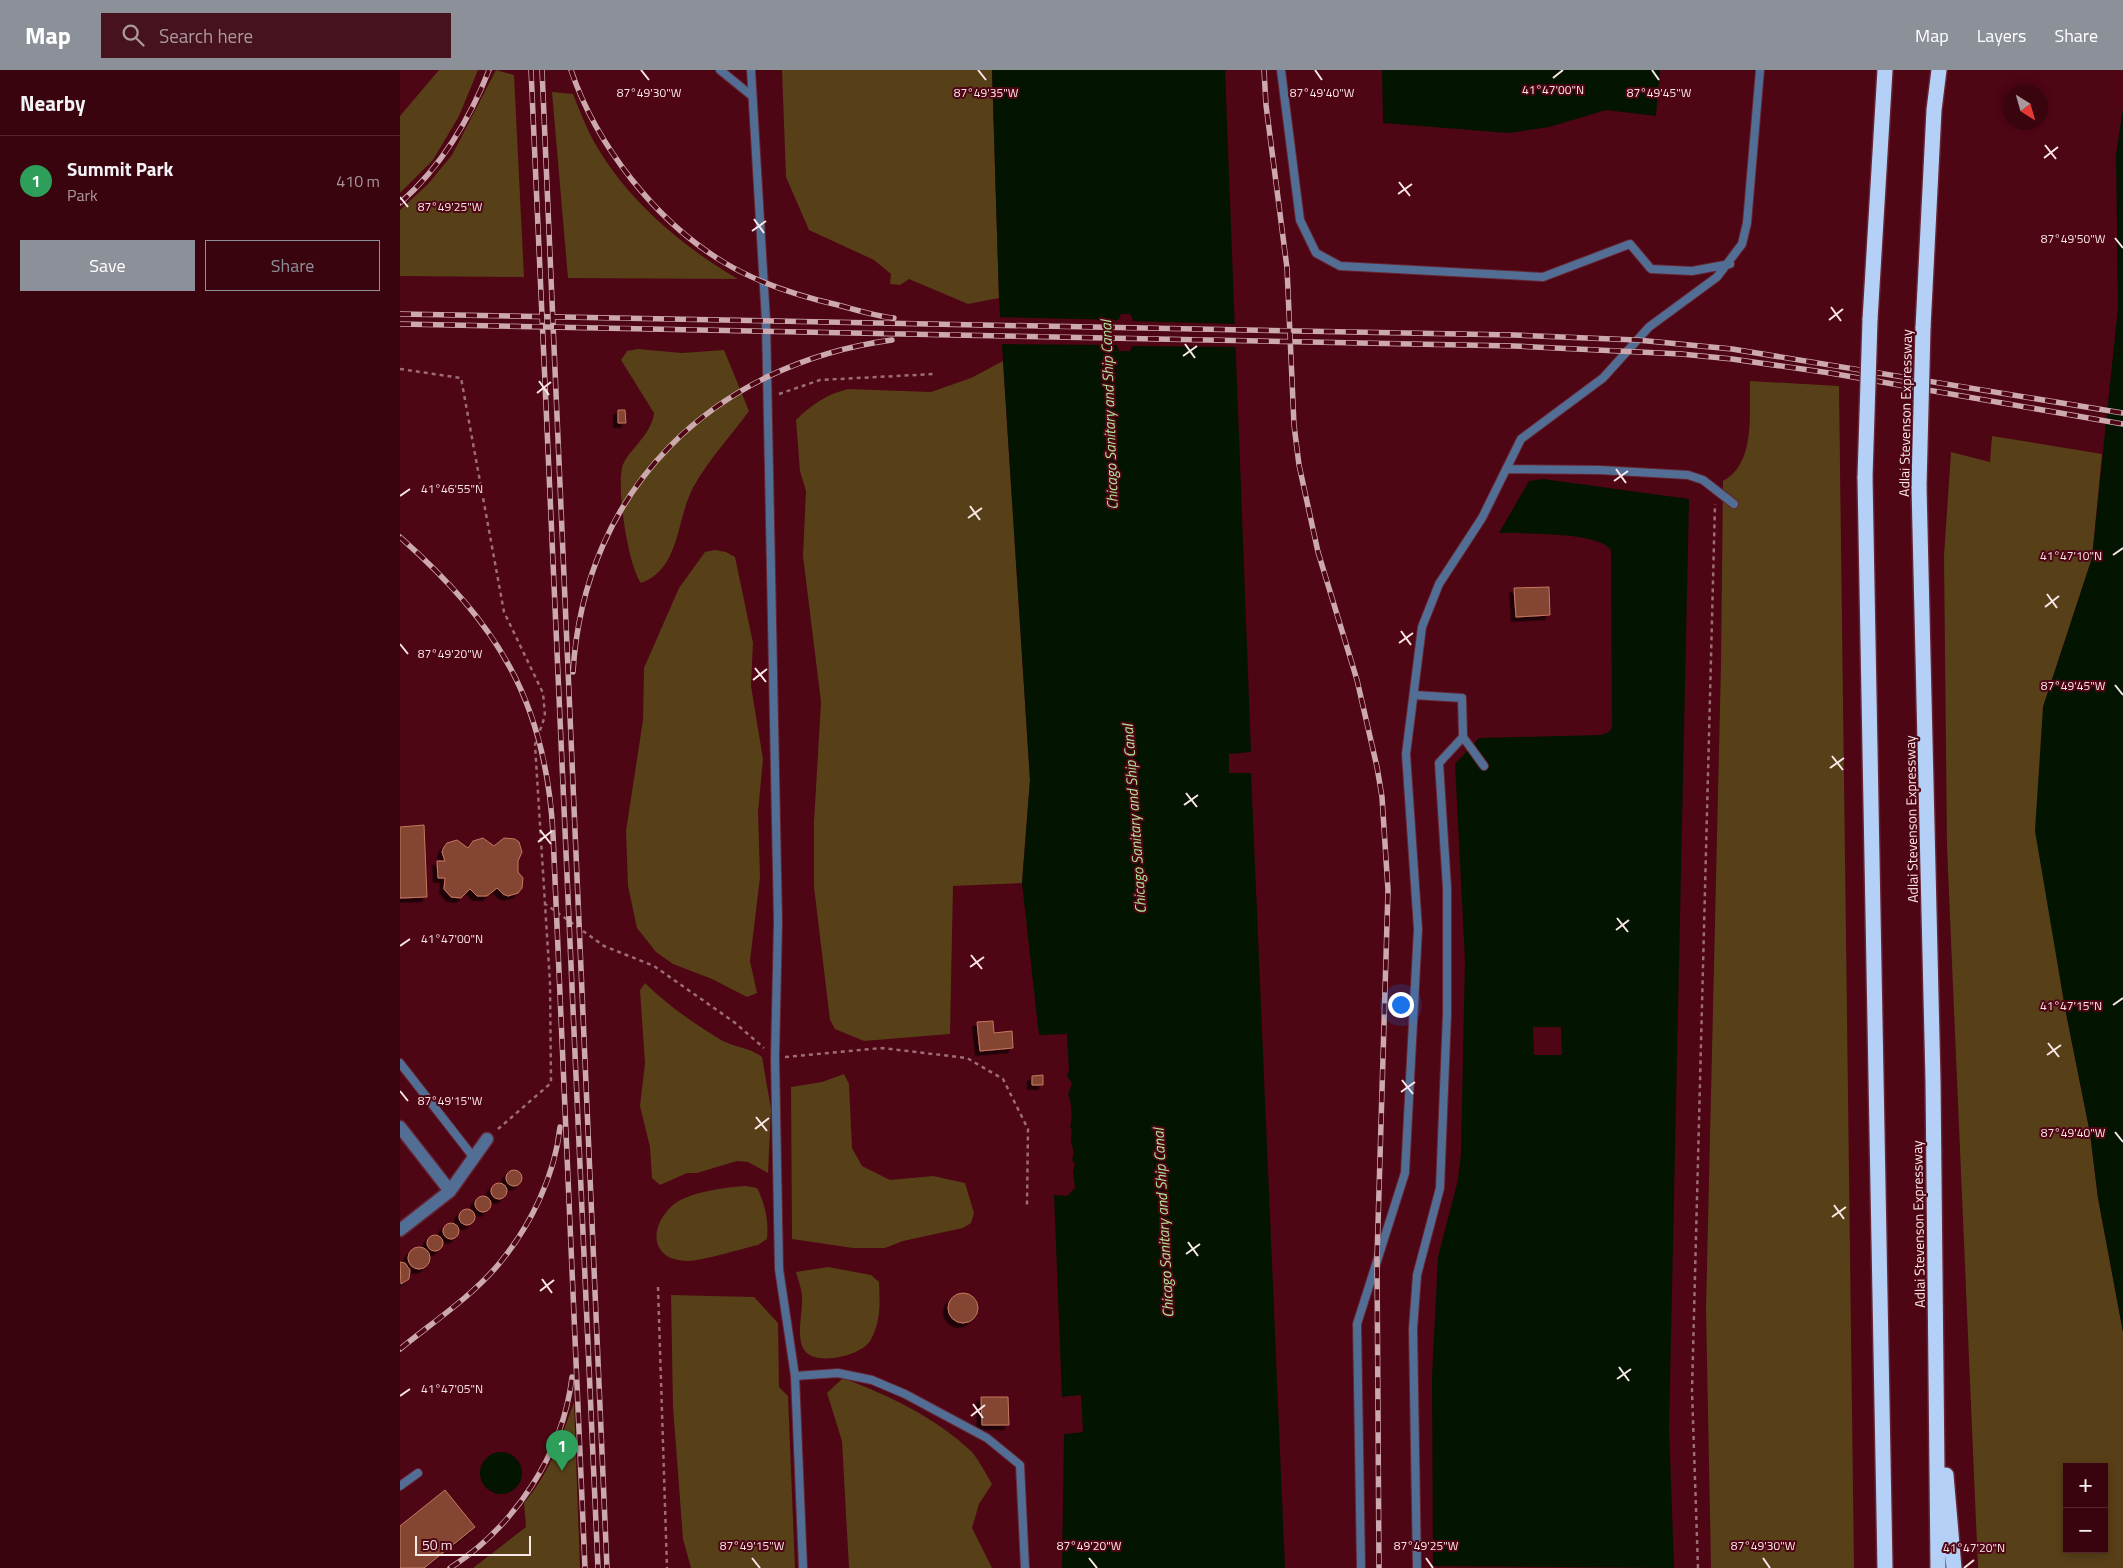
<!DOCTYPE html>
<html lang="en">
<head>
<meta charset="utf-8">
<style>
  body { margin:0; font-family:"Titillium Web",sans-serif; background:#45121d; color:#f1f3f6 }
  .controls { position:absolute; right:15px; bottom:15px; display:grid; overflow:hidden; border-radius:0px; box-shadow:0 2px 8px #0003 }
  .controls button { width:45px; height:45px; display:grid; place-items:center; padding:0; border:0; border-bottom:1px solid #54252f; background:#3a040f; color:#f1f3f6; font:25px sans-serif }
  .compass { position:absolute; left:1603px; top:15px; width:45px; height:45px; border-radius:50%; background:#3a040f; box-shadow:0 2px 8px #0003; rotate:143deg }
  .scale { position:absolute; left:15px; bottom:12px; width:116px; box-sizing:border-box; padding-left:5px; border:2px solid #fae7e7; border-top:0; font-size:14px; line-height:18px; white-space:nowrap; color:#fae7e7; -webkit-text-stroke:4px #4e0514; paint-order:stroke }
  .you { position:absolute; left:1000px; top:934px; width:18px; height:18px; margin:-12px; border:4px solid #fff; border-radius:50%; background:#1a73e8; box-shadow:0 0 0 8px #1a73e833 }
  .badge { display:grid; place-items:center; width:32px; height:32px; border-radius:50%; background:#8c9099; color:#fff; font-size:16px; font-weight:700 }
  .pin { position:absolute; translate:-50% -41px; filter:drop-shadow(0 1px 2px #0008) }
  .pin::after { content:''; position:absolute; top:26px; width:18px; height:15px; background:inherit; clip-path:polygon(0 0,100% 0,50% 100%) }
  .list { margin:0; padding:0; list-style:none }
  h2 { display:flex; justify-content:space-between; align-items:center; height:65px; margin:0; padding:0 20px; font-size:21px }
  h2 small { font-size:16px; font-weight:400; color:#ab989e }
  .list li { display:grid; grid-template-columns:32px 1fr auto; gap:15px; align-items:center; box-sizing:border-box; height:90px; padding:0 20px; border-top:1px solid #54252f }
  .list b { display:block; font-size:19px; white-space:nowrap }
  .list p { margin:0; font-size:16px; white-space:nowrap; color:#ab989e }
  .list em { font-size:16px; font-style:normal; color:#ab989e }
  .actions { display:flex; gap:10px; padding:15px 20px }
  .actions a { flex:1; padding:11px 0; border:1px solid #8c9099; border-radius:0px; text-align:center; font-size:18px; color:#8c9099 }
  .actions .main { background:#8c9099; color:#fff }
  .icon { flex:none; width:28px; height:28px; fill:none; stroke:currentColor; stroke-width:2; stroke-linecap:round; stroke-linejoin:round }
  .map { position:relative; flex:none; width:1723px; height:1498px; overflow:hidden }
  header { display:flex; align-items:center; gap:30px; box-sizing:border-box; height:70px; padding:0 25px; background:#8c9099; color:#fff }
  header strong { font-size:24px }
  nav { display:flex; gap:28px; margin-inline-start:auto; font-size:18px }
  .search { width:350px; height:45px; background:#45121d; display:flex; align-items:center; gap:12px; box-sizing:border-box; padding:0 18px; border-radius:0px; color:#ab989e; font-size:19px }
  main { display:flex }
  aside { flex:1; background:#3a040f }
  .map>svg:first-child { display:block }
  .green { fill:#573f18; fill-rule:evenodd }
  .water { fill:#031500; fill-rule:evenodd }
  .pier { fill:#4e0514 }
  .building { fill:#844431; stroke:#c57861; filter:url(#shadow) }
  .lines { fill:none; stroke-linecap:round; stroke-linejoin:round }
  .service-casing { stroke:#662532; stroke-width:10 }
  .minor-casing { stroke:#662532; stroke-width:15 }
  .motorway-casing { stroke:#662532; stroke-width:18 }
  .path { stroke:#9d6d75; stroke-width:2.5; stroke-dasharray:4 4; stroke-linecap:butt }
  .service { stroke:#536e95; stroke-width:8 }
  .minor { stroke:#536e95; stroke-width:12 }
  .motorway { stroke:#b5d0f6; stroke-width:15 }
  .rail-casing { stroke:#cba9ae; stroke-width:5.5 }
  .rail { stroke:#4e0514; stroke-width:4; stroke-dasharray:11; stroke-linecap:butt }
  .motorway-bridge-casing { stroke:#662532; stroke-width:18; stroke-linecap:butt }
  .motorway-bridge { stroke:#b5d0f6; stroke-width:15 }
  .ticks { fill:none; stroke:#fae7e7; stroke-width:2 }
  .labels { text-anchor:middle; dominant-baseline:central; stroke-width:4; stroke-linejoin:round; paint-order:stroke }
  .street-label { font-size:14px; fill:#fae7e7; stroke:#4e0514 }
  .water-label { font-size:15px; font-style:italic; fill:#aee897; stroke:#4e0514 }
  .ticks-label { font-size:12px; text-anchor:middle; fill:#fae7e7; stroke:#4e0514; stroke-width:4; stroke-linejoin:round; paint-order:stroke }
</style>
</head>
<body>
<header>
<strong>Map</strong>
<div class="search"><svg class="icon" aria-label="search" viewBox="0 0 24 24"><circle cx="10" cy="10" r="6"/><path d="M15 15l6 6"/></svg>Search here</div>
<nav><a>Map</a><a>Layers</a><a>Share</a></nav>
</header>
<main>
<aside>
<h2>Nearby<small></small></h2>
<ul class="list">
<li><span class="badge" style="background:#2e9e5b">1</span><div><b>Summit Park</b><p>Park</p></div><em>410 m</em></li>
</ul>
<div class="actions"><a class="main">Save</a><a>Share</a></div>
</aside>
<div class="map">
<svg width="1723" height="1498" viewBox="0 0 1723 1498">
  <defs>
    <filter id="shadow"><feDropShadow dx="-4.5" dy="4.5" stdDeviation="0" flood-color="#0009"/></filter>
  </defs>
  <rect width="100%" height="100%" fill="#4e0514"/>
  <!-- green -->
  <path class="green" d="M 39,0 L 78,0 L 59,46 L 33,90 L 0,123 L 0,46 Z
    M 96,0 L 114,5 L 124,207 L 0,206 L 0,140 L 28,114 L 52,85 Z
    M 382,0 L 592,0 L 599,228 L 568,234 L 509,209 L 500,215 L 490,214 L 491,204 L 474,190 L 409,160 L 386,107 Z
    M 152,22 L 173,24 C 179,39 185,55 193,70 C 225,128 281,176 338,209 L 168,208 Z
    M 238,279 L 282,283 L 324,280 L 349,341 C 331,366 309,389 294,416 C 276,447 281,499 241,513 C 228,495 217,421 222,398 C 226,381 251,367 254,343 L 221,290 L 227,281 Z
    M 603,291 L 630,710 L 622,813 L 553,816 L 550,964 L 464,971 L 435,959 L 430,950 L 414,817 L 414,752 L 421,632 L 403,486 L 406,421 L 400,401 L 396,350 C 411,335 427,324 448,319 L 531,322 L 571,308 Z
    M 1350,311 L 1439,316 L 1454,1498 L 1311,1498 L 1306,1239 L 1321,594 L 1323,411 C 1356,393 1349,344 1350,311 Z
    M 1592,366 L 1702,384 L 1692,488 L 1643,637 L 1654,869 L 1665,938 L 1690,1063 L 1698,1128 L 1723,1262 L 1723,1498 L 1578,1498 L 1547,777 L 1544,486 L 1551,382 L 1590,392 ZM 1667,1397 L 1704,1397 L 1704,1479 L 1667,1479 Z
    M 315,480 L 326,482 L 335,487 L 353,573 L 351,616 L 363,689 L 358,742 L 360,807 L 350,891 L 357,923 L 347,927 L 312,909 L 273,894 L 256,882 L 237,858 L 228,816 L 226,761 L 243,650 L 244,598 L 279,518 L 305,482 Z
    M 245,913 C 267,935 296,955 323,971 C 337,978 351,978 362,987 L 371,1039 L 368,1103 L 348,1092 L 337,1091 L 297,1103 L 287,1103 L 260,1115 L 252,1108 L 250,1077 L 240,1036 L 245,993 L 240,920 Z
    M 444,1004 L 449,1014 L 452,1078 L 462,1096 L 490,1110 L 533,1106 L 565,1113 L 574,1143 L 571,1153 L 563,1158 L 503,1171 L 485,1178 L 453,1178 L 392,1169 L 391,1017 L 422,1012 Z
    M 346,1116 L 357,1118 C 365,1133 369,1152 367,1169 L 358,1175 C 340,1179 303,1191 287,1191 C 249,1190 249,1156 273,1135 C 288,1122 327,1117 346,1116 Z
    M 428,1197 L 471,1205 L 479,1212 C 480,1232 481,1253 470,1271 C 461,1286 416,1296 405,1281 C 395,1268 403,1243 402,1228 C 402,1219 398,1210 396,1202 Z
    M 271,1225 L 354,1227 L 378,1253 L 379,1317 L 388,1326 L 395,1498 L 291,1498 L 283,1469 L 273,1337 Z
    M 443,1308 C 488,1325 536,1348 571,1381 C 579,1390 586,1404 592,1414 L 579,1434 L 572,1458 L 592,1498 L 449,1498 L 442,1371 L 427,1323 Z
    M 174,1332 L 180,1498 L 73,1498 L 126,1457 L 124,1433 C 150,1403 161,1368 174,1332 Z"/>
  <!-- water -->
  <path class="water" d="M 592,0 L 825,0 L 851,682 L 829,684 L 829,703 L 851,703 L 885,1498 L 662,1498 L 664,1364 L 682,1362 L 681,1326 L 662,1327 L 654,1125 L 667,1126 L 675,1118 L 673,1102 L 675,1094 L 672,1090 C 676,1080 671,1077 671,1069 C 671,1063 673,1062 670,1056 C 673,1049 671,1030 668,1024 L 672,1014 L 667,1005 L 669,1001 L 667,964 L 639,965 L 622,813 L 630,710 L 599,228 ZM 721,244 L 730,244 C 737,256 737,269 730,281 L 719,281 C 714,269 715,256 721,244 Z
    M 982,0 L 1260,0 L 1256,46 L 1206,40 L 1149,57 L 1109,63 L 983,53 Z
    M 1723,38 L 1723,1262 L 1698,1128 L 1690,1063 L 1665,938 L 1635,761 L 1643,637 L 1692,488 L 1718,237 L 1716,85 Z
    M 1143,409 L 1289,429 L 1269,1359 L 1274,1498 L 1033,1496 L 1032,1306 L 1038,1187 L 1058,1110 L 1061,1082 L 1065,890 L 1055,694 L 1079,668 L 1201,665 L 1209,662 L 1212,657 L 1211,480 C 1197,461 1124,464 1099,463 L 1129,411 ZM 1133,957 L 1161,957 L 1162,985 L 1134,985 Z
    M80 1403a21 21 0 1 1 42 0a21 21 0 1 1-42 0Z"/>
  <!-- pier -->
  <path class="pier" d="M 598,247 L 720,250 L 720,275 L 599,274 Z
    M 731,251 L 837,254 L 837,277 L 731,276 L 733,254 Z
    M 681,1325 L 683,1362 L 664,1364 L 664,1361 L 680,1359 L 678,1328 L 662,1329 L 662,1327 Z"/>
  <!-- building -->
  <path class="building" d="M 218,340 L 225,340 L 226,353 L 218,353 Z
    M 1149,517 L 1150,545 L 1116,547 L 1114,518 Z
    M 24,755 L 27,827 L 0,828 L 0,757 Z
    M 83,768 L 94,776 L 104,768 L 115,769 L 119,772 L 122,782 L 118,791 L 118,802 L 123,808 L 122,818 L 118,823 L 108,826 L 103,824 L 97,818 L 87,826 L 77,826 L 70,819 L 61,828 L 51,827 L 44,819 L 45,808 L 38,808 L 37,791 L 45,791 L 42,782 L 44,777 L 47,773 L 57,770 L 68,778 L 73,771 Z
    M 593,951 L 594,963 L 612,961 L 613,978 L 580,981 L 577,952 Z
    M 643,1005 L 643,1015 L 632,1015 L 632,1006 Z
    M106 1108a8 8 0 1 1 16 0a8 8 0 1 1-16 0Z
    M91 1121a8 8 0 1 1 16 0a8 8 0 1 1-16 0Z
    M75 1134a8 8 0 1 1 16 0a8 8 0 1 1-16 0Z
    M59 1147a8 8 0 1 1 16 0a8 8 0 1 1-16 0Z
    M43 1161a8 8 0 1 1 16 0a8 8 0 1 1-16 0Z
    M27 1173a8 8 0 1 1 16 0a8 8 0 1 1-16 0Z
    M8 1188a11 11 0 1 1 22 0a11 11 0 1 1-22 0Z
    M 0,1192 L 5,1193 L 10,1200 L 9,1209 L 1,1214 Z
    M548 1238a15 15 0 1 1 30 0a15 15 0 1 1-30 0Z
    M 581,1327 L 608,1327 L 609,1355 L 582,1355 Z
    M 45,1420 L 75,1457 L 24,1498 L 0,1498 L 0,1456 Z"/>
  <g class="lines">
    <!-- service casing -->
    <g class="service-casing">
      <path id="service" d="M 320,0 L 352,26
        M 351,0 L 366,251 L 378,852 L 375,988 L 379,1199 L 395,1306 L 403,1498
        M 881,0 L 900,150 L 916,183 L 940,196 L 1143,207 L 1230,174 L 1251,199 L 1292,201 L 1330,194
        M 1106,399 L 1200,400 L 1288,405 L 1303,410 L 1334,434
        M 1014,625 L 1062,628 L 1063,667 L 1039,693 L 1047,818 L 1047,944 L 1040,1118 L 1017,1205 L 1013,1259 L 1017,1498
        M 1063,667 L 1084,696
        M 0,993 L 74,1088
        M 395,1306 L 438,1303 L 472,1310 L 505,1324 L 587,1368 L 620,1395 L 625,1498
        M 0,1416 L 18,1403
        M 961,1498 L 957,1254 L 1005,1103 L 1018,859 L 1006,684 L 1022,557 L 1039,514 L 1082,448 L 1121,369 L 1203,308 L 1249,257 L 1317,207 L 1342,174 L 1347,153 L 1360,0"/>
    </g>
    <!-- minor casing -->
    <g class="minor-casing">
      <path id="minor" d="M 0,1057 L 50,1121
        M 0,1160 L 50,1121 L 87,1069"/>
    </g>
    <!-- motorway casing -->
    <g class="motorway-casing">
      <path id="motorway" d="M 1470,250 L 1485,0
        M 1523,258 L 1534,40 L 1539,0
        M 1465,407 L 1485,1498
        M 1519,416 L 1533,1011 L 1538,1498
        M 1546,1405 L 1554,1498"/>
    </g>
    <!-- path -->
    <path class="path" d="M 0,299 L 61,308 L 104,542 L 143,623 L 145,646 L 135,675 L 150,913 L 151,1013 L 98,1059
      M 379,324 L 420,310 L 534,304
      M 144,833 L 204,876 L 254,896 L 334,952 L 364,978
      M 385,987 L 482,978 L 567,988 L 603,1009 L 628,1059 L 627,1135
      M 258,1217 L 267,1498
      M 1298,1498 L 1292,1321 L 1315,434"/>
    <!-- service -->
    <use href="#service" class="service"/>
    <!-- minor -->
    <use href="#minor" class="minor"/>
    <!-- motorway -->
    <use href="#motorway" class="motorway"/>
    <!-- rail casing -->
    <g class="rail-casing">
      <path id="rail" d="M 131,0 L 198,1498
        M 142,0 L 207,1498
        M 171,0 C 196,75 256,152 325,193 C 360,214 399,226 438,235 C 457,240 475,246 494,248
        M 864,0 L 866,35 L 887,198 L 894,355 L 899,395 L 918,482 L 957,610 L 977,697 L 982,727 L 988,820 L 977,1188 L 979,1498
        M 0,133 C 40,98 70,49 89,0
        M 0,244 L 1114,265 L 1237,270 L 1332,279 L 1723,343
        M 0,254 L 1114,276 L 1281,284 L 1332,289 L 1430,303 L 1723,354
        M 0,467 C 97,553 146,631 153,764 L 185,1498
        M 173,602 C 184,419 314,294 492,270
        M 0,1279 C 33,1252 71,1227 98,1195 C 130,1157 155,1106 160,1057
        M 50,1498 C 114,1457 163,1384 172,1307"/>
    </g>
    <!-- rail -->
    <use href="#rail" class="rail"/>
    <!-- motorway-bridge casing -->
    <g class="motorway-bridge-casing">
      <path id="motorway-bridge" d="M 1465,407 L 1470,250
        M 1519,416 L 1523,258"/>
    </g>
    <!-- motorway-bridge -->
    <use href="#motorway-bridge" class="motorway-bridge"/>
  </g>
  <!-- ticks -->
  <path class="ticks" d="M 241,0 L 249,10M 578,0 L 586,10M 915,0 L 922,10M 1252,0 L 1259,10M 1153,8 L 1163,0M 1645,75 L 1656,89M 1644,88 L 1658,77M 999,112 L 1010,126M 998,124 L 1012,114M 0,127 L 8,137M 354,149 L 364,163M 352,161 L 366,151M 1715,168 L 1723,178M 1431,237 L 1441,251M 1429,250 L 1443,239M 785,274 L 795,288M 783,286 L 797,276M 139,311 L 149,325M 137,323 L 151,312M 1216,399 L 1226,413M 1214,411 L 1228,401M 0,426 L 10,419M 570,436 L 580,450M 568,448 L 582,438M 1713,485 L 1723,478M 1647,524 L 1657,538M 1645,537 L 1659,526M 1001,561 L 1011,575M 999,573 L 1013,563M 0,574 L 8,584M 355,598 L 366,612M 353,610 L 367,599M 1715,615 L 1723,625M 1432,686 L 1443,700M 1430,698 L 1444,688M 786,723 L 797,737M 784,735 L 798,725M 140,760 L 151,774M 138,772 L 152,761M 1217,848 L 1228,862M 1216,860 L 1229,850M 0,876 L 10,869M 571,885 L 582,899M 570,897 L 584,887M 1713,935 L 1723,928M 1648,973 L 1659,987M 1647,985 L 1661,975M 1002,1010 L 1013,1024M 0,1021 L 8,1031M 1001,1022 L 1015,1012M 356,1047 L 367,1061M 355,1059 L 369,1048M 1715,1062 L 1723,1072M 1434,1135 L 1444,1149M 1432,1147 L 1446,1137M 788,1172 L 798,1186M 786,1184 L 800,1174M 142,1209 L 152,1223M 140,1221 L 154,1210M 1219,1297 L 1229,1311M 1217,1309 L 1231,1299M 0,1326 L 10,1319M 573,1334 L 583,1348M 571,1346 L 585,1335M 352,1488 L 360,1498M 689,1488 L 697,1498M 1026,1488 L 1033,1498M 1363,1488 L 1370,1498M 1564,1498 L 1574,1490"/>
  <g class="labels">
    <!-- street labels -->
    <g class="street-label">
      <text transform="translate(1505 343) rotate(-89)">Adlai Stevenson Expressway</text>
      <text transform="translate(1511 749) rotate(-91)">Adlai Stevenson Expressway</text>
      <text transform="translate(1518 1154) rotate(-91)">Adlai Stevenson Expressway</text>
    </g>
    <!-- water labels -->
    <g class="water-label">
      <text transform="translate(709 345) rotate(-92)">Chicago Sanitary and Ship Canal</text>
      <text transform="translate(734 749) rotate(-94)">Chicago Sanitary and Ship Canal</text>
      <text transform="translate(763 1153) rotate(-93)">Chicago Sanitary and Ship Canal</text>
    </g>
  </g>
  <g class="ticks-label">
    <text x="1153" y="24">41°47'00"N</text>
    <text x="249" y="27">87°49'30"W</text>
    <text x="586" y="27">87°49'35"W</text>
    <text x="922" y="27">87°49'40"W</text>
    <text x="1259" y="27">87°49'45"W</text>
    <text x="50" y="141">87°49'25"W</text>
    <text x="1673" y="173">87°49'50"W</text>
    <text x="52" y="423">41°46'55"N</text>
    <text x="1671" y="490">41°47'10"N</text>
    <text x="50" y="588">87°49'20"W</text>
    <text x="1673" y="620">87°49'45"W</text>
    <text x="52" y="873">41°47'00"N</text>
    <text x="1671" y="940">41°47'15"N</text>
    <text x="50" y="1035">87°49'15"W</text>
    <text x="1673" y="1067">87°49'40"W</text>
    <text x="52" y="1323">41°47'05"N</text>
    <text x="352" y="1480">87°49'15"W</text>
    <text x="689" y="1480">87°49'20"W</text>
    <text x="1026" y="1480">87°49'25"W</text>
    <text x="1363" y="1480">87°49'30"W</text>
    <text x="1574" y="1482">41°47'20"N</text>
  </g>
</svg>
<div class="controls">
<button>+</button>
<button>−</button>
</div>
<svg class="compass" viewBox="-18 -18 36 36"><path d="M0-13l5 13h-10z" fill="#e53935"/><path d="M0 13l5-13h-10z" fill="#ab989e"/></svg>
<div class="scale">50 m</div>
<div class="you"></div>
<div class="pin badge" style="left:162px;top:1401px;background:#2e9e5b">1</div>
</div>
</main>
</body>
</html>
